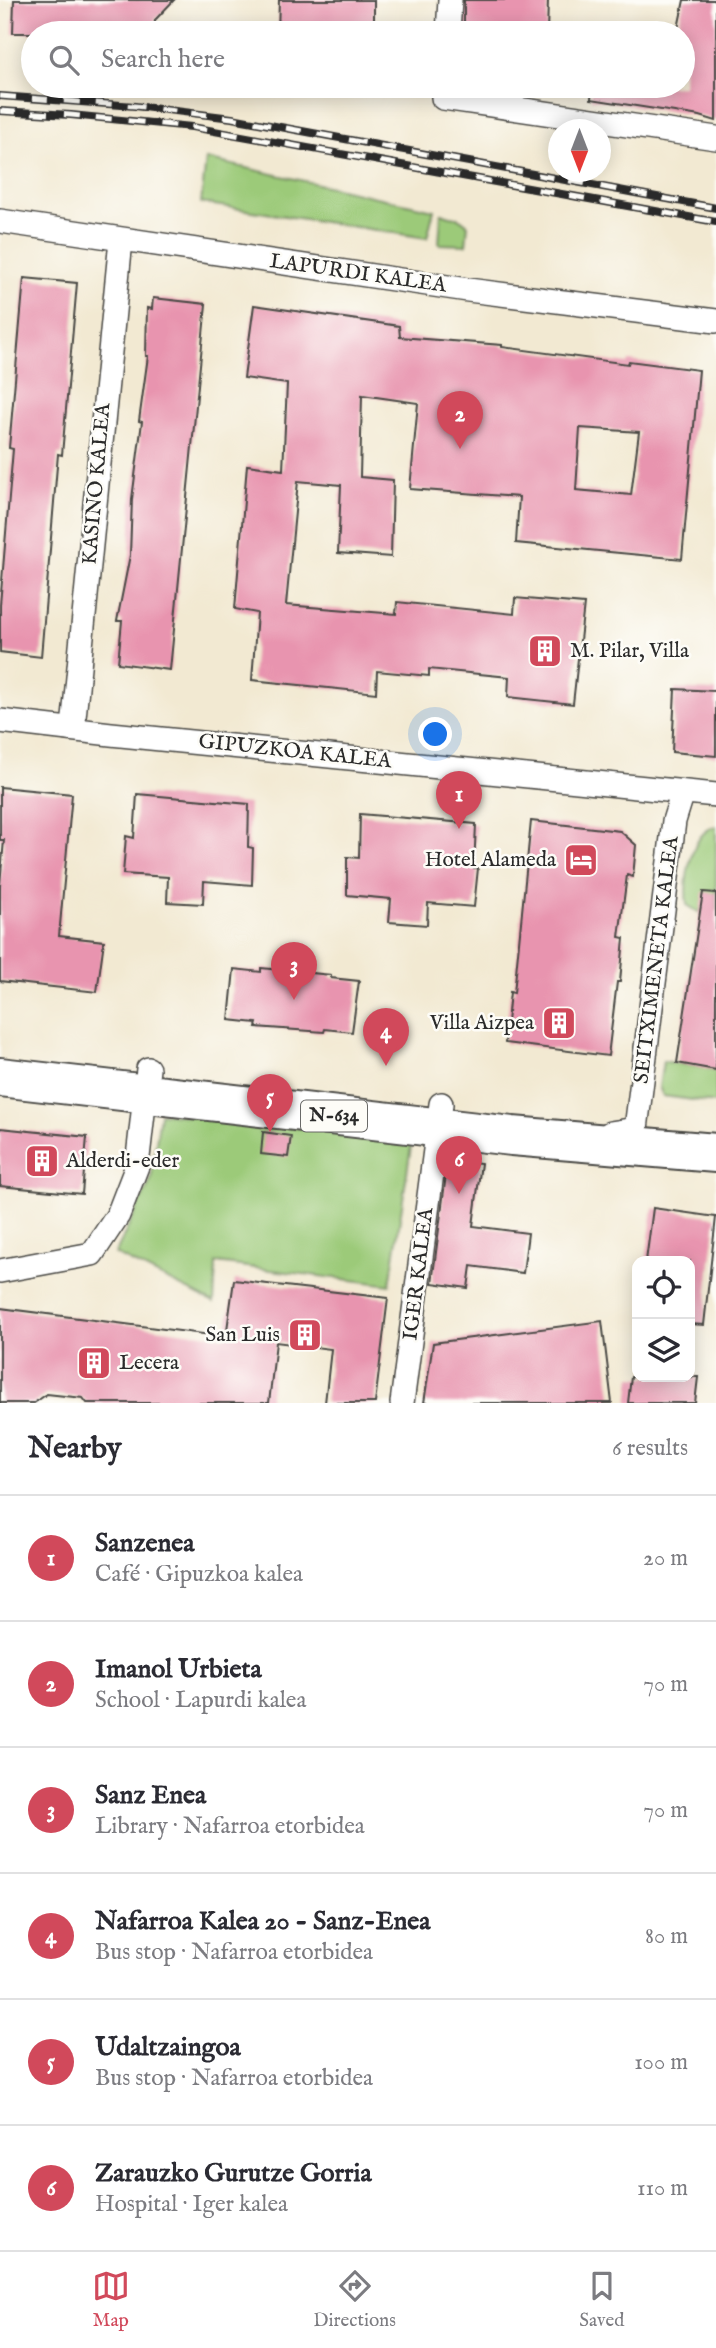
<!DOCTYPE html>
<html lang="en">
<head>
<meta charset="utf-8">
<style>
  body { margin:0; font-family:"IM FELL English",serif; background:#f7f7f7; color:#2b2b33 }
  .controls { position:absolute; right:21px; bottom:21px; display:grid; overflow:hidden; border-radius:14px; box-shadow:0 4px 18px #0003 }
  .controls button { width:63px; height:63px; display:grid; place-items:center; padding:0; border:0; border-bottom:2px solid #e1e1e2; background:#fff; color:#2b2b33; font:35px sans-serif }
  .compass { position:absolute; left:548px; top:119px; width:63px; height:63px; border-radius:50%; background:#fff; box-shadow:0 4px 18px #0003; rotate:180deg }
  .you { position:absolute; left:436px; top:735px; width:24px; height:24px; margin:-18px; border:5px solid #fff; border-radius:50%; background:#1a73e8; box-shadow:0 0 0 10px #1a73e833 }
  .badge { display:grid; place-items:center; width:46px; height:46px; border-radius:50%; background:#d1495b; color:#fff; font-size:23px; font-weight:700 }
  .pin { position:absolute; translate:-50% -58px; filter:drop-shadow(0 2px 4px #0008) }
  .pin::after { content:''; position:absolute; top:37px; width:24px; height:21px; background:inherit; clip-path:polygon(0 0,100% 0,50% 100%) }
  .list { margin:0; padding:0; list-style:none }
  h2 { display:flex; justify-content:space-between; align-items:center; height:91px; margin:0; padding:0 28px; font-size:30px }
  h2 small { font-size:23px; font-weight:400; color:#7c7c81 }
  .list li { display:grid; grid-template-columns:46px 1fr auto; gap:21px; align-items:center; box-sizing:border-box; height:126px; padding:0 28px; border-top:2px solid #e1e1e2 }
  .list b { display:block; font-size:26px; white-space:nowrap }
  .list p { margin:0; font-size:23px; white-space:nowrap; color:#7c7c81 }
  .list em { font-size:23px; font-style:normal; color:#7c7c81 }
  .icon { flex:none; width:38px; height:38px; fill:none; stroke:currentColor; stroke-width:2; stroke-linecap:round; stroke-linejoin:round }
  .map { position:relative; flex:none; width:716px; height:1403px; overflow:hidden }
  .search { position:absolute; background:#fff; box-shadow:0 4px 18px #0003; left:21px; right:21px; top:21px; height:77px; display:flex; align-items:center; gap:18px; box-sizing:border-box; padding:0 24px; border-radius:38px; color:#7c7c81; font-size:26px }
  .sheet { height:847px; background:#fff }
  nav { display:flex; justify-content:space-around; align-items:center; box-sizing:border-box; height:98px; border-top:2px solid #e1e1e2; background:#fff; font-size:19px; color:#7c7c81 }
  nav a { display:grid; justify-items:center; gap:4px }
  nav .on { color:#d1495b }
  .map>svg:first-child { display:block }
  .green { fill:#9cca79; stroke:#647a52; stroke-width:2 }
  .building { fill:#e894af; fill-rule:evenodd }
  .lines { fill:none; stroke-linecap:round; stroke-linejoin:round }
  .street-casing { stroke:#494844; stroke-width:26 }
  .highway-casing { stroke:#494844; stroke-width:42 }
  .street { stroke:#fff; stroke-width:23 }
  .highway { stroke:#fff; stroke-width:38 }
  .rail-casing { stroke:#2b2b2b; stroke-width:8 }
  .rail { stroke:#fdfcf7; stroke-width:5; stroke-dasharray:16; stroke-linecap:butt }
  .labels { text-anchor:middle; dominant-baseline:central; stroke-width:5; stroke-linejoin:round; paint-order:stroke }
  .shield { fill:#fdfcf7; stroke:#6a6a68; stroke-width:2 }
  .shield-label { font-size:19px; font-weight:bold; fill:#2b2b2b }
  .street-label { font-size:21px; fill:#2b2b2b; stroke:#fdfcf7 }
  .poi-label { font-size:21px; fill:#2b2b2b; stroke:#fdfcf7; text-anchor:start }
</style>
</head>
<body>
<div class="map">
<svg width="716" height="1403" viewBox="0 0 716 1403">
  <rect width="100%" height="100%" fill="#fdfcf7"/>
  <filter id="ink" filterUnits="userSpaceOnUse"><feTurbulence type="fractalNoise" baseFrequency=".0143" numOctaves="2"/><feDisplacementMap in="SourceGraphic" scale="14" xChannelSelector="R" yChannelSelector="G"/><feConvolveMatrix kernelMatrix="1 2 1 2 8 2 1 2 1" color-interpolation-filters="sRGB"/></filter>
  <filter id="wash" filterUnits="userSpaceOnUse"><feTurbulence type="fractalNoise" baseFrequency=".00686" numOctaves="4" result="noise"/><feDisplacementMap in="SourceGraphic" scale="28" xChannelSelector="R" yChannelSelector="G"/><feGaussianBlur stdDeviation="1.57" result="paint"/><feColorMatrix in="noise" values="0 0 0 0 0 0 0 0 0 0 0 0 0 0 0 0 0 1.4 0 .05"/><feComposite in="paint" operator="in"/></filter>
  <g filter="url(#wash)">
    <rect width="100%" height="100%" fill="#f2e9d2"/>
    <!-- green -->
    <path class="green" d="M 206,159 L 434,210 L 427,238 L 201,203 Z
      M 441,213 L 460,219 L 468,225 L 466,245 L 439,244 Z
      M 716,826 L 716,910 L 701,909 L 700,913 L 687,905 C 684,882 690,832 716,826 Z
      M 663,1061 L 716,1070 L 716,1103 L 663,1096 L 659,1087 Z
      M 160,1113 L 412,1140 L 390,1285 L 216,1263 L 214,1303 L 115,1254 L 151,1180 Z"/>
    <g id="blocks">
      <!-- building -->
      <path class="building" d="M 14,0 L 174,0 L 155,20 L 154,33 L 13,33 Z
        M 279,0 L 374,0 L 374,33 L 278,33 Z
        M 464,0 L 548,0 L 547,33 L 464,33 Z
        M 684,0 L 716,0 L 716,121 L 700,116 L 591,99 L 592,86 L 683,86 L 683,33 L 677,33 Z
        M 24,278 L 77,283 L 62,455 L 58,454 L 41,657 L 0,652 L 0,605 L 13,449 L 9,448 Z
        M 153,298 L 206,304 L 170,670 L 118,663 L 122,621 L 117,621 L 130,555 L 132,499 L 142,422 L 139,421 L 148,356 L 146,356 L 147,308 L 152,309 Z
        M 254,305 L 399,326 L 400,337 L 502,345 L 502,347 L 628,364 L 629,361 L 699,370 L 682,559 L 516,543 L 519,497 L 410,489 L 418,403 L 362,395 L 360,477 L 393,480 L 391,557 L 338,553 L 341,485 L 298,481 L 286,605 L 396,614 L 397,602 L 514,614 L 515,598 L 584,604 L 573,704 L 508,697 L 509,677 L 429,669 L 429,676 L 377,671 L 376,693 L 252,680 L 257,613 L 235,609 L 247,465 L 283,470 L 287,384 L 244,378 ZM 580,428 L 639,432 L 631,495 L 576,490 Z
        M 675,689 L 716,691 L 716,756 L 672,752 Z
        M 0,787 L 72,794 L 59,936 L 104,941 L 97,992 L 0,981 L 0,885 L 4,840 L 0,840 Z
        M 137,794 L 249,804 L 248,847 L 253,848 L 252,885 L 204,881 L 203,904 L 167,902 L 168,877 L 123,874 L 126,836 L 134,838 Z
        M 360,814 L 476,824 L 474,868 L 478,868 L 474,907 L 428,903 L 427,925 L 389,922 L 391,899 L 347,895 L 347,857 L 359,858 Z
        M 531,821 L 620,831 L 636,845 L 633,877 L 627,875 L 619,937 L 624,938 L 620,982 L 617,982 L 608,1056 L 505,1043 L 510,992 L 514,993 Z
        M 703,892 L 716,893 L 716,1070 L 677,1063 Z
        M 261,968 L 331,975 L 331,978 L 359,981 L 352,1032 L 325,1029 L 324,1032 L 256,1027 L 257,1023 L 229,1020 L 234,969 L 261,972 Z
        M 0,1128 L 87,1137 L 82,1194 L 0,1186 Z
        M 263,1132 L 291,1136 L 288,1157 L 261,1154 Z
        M 448,1159 L 481,1163 L 473,1226 L 528,1233 L 523,1273 L 471,1266 L 468,1288 L 432,1283 Z
        M 653,1208 L 716,1217 L 704,1325 L 690,1324 L 690,1261 L 646,1261 Z
        M 234,1280 L 388,1298 L 375,1403 L 325,1403 L 331,1349 L 276,1342 L 269,1403 L 87,1403 L 83,1398 L 47,1394 L 34,1403 L 0,1403 L 0,1308 L 226,1337 Z
        M 602,1321 L 612,1403 L 424,1403 L 433,1343 Z
        M 631,1377 L 698,1377 L 695,1403 L 628,1403 Z"/>
    </g>
  </g>
  <g filter="url(#ink)">
    <use href="#blocks" fill-opacity="0" stroke="#494844" stroke-width="2"/>
    <g class="lines">
      <!-- street casing -->
      <g class="street-casing">
        <path id="street" d="M 448,33 L 450,0
          M 444,86 L 443,98 L 716,138
          M 0,221 L 468,290 L 716,321
          M 0,721 L 111,734 L 716,795
          M 73,728 L 121,240
          M 610,1133 L 636,1129 L 674,821 L 683,792
          M 0,1271 L 92,1254 L 118,1215 L 137,1166 L 148,1069
          M 402,1403 L 441,1104"/>
      </g>
      <!-- highway casing -->
      <g class="highway-casing">
        <path id="highway" d="M 0,1077 L 512,1136 L 716,1153"/>
      </g>
      <!-- street -->
      <use href="#street" class="street"/>
      <!-- highway -->
      <use href="#highway" class="highway"/>
      <!-- rail casing -->
      <g class="rail-casing">
        <path id="rail" d="M 0,96 L 135,106 L 232,118 L 716,208
          M 0,111 L 71,115 L 192,127 L 716,222"/>
      </g>
      <!-- rail -->
      <use href="#rail" class="rail"/>
    </g>
  </g>
  <!-- icons -->
  <defs>
    <g id="building-square" transform="scale(1.75)"><rect x="-9" y="-9" width="18" height="18" rx="4" fill="#d1495b" stroke="#fdfcf7"/><path d="M-4-6H4V6H1V3H-1V6H-4ZM-2.5-4.3h1.7v1.8h-1.7ZM.8-4.3h1.7v1.8H.8ZM-2.5-1h1.7V.8h-1.7ZM.8-1h1.7V.8H.8Z" fill="#fff"/></g>
    <g id="hotel-square" transform="scale(1.75)"><rect x="-9" y="-9" width="18" height="18" rx="4" fill="#d1495b" stroke="#fdfcf7"/><path d="M-6-4.5h1.5V1H6V5H4.5V3h-9V5H-6ZM-4 0a1.8 1.8 0 1 1 3.6 0ZM.5 0V-2.5h3Q6-2.5 6 0Z" fill="#fff"/></g>
  </defs>
  <g fill-rule="evenodd">
    <use href="#building-square" x="545" y="651"/>
    <use href="#hotel-square" x="581" y="860"/>
    <use href="#building-square" x="559" y="1023"/>
    <use href="#building-square" x="42" y="1161"/>
    <use href="#building-square" x="305" y="1335"/>
    <use href="#building-square" x="94" y="1363"/>
  </g>
  <g class="labels">
    <!-- shield labels -->
    <rect class="shield" x="301" y="1100.5" width="66" height="31" rx="5"/>
    <g class="shield-label">
      <text x="334" y="1116">N-634</text>
    </g>
    <!-- street labels -->
    <g class="street-label">
      <text transform="translate(358 274) rotate(8)">LAPURDI KALEA</text>
      <text transform="translate(97 484) rotate(-85)">KASINO KALEA</text>
      <text transform="translate(295 752) rotate(6)">GIPUZKOA KALEA</text>
      <text transform="translate(657 960) rotate(-83)">SEITXIMENETA KALEA</text>
      <text transform="translate(419 1274) rotate(-83)">IGER KALEA</text>
    </g>
    <!-- poi labels -->
    <g class="poi-label">
      <text x="570" y="651">M. Pilar, Villa</text>
      <text x="556" y="860" text-anchor="end">Hotel Alameda</text>
      <text x="534" y="1023" text-anchor="end">Villa Aizpea</text>
      <text x="66" y="1161">Alderdi-eder</text>
      <text x="280" y="1335" text-anchor="end">San Luis</text>
      <text x="119" y="1363">Lecera</text>
    </g>
  </g>
</svg>
<div class="controls">
<button><svg class="icon" aria-label="locate" viewBox="0 0 24 24"><circle cx="12" cy="12" r="6"/><path d="M12 2v4M12 18v4M2 12h4M18 12h4"/></svg></button>
<button><svg class="icon" aria-label="layers" viewBox="0 0 24 24"><path d="M12 4l9 5-9 5-9-5zM3 14l9 5 9-5"/></svg></button>
</div>
<svg class="compass" viewBox="-18 -18 36 36"><path d="M0-13l5 13h-10z" fill="#e53935"/><path d="M0 13l5-13h-10z" fill="#7c7c81"/></svg>
<div class="you"></div>
<div class="pin badge" style="left:459px;top:829px">1</div>
<div class="pin badge" style="left:460px;top:449px">2</div>
<div class="pin badge" style="left:294px;top:1000px">3</div>
<div class="pin badge" style="left:386px;top:1066px">4</div>
<div class="pin badge" style="left:270px;top:1132px">5</div>
<div class="pin badge" style="left:459px;top:1194px">6</div>
<div class="search"><svg class="icon" aria-label="search" viewBox="0 0 24 24"><circle cx="10" cy="10" r="6"/><path d="M15 15l6 6"/></svg>Search here</div>
</div>
<section class="sheet">
<h2>Nearby<small>6 results</small></h2>
<ul class="list">
<li><span class="badge">1</span><div><b>Sanzenea</b><p>Café · Gipuzkoa kalea</p></div><em>20 m</em></li>
<li><span class="badge">2</span><div><b>Imanol Urbieta</b><p>School · Lapurdi kalea</p></div><em>70 m</em></li>
<li><span class="badge">3</span><div><b>Sanz Enea</b><p>Library · Nafarroa etorbidea</p></div><em>70 m</em></li>
<li><span class="badge">4</span><div><b>Nafarroa Kalea 20 - Sanz-Enea</b><p>Bus stop · Nafarroa etorbidea</p></div><em>80 m</em></li>
<li><span class="badge">5</span><div><b>Udaltzaingoa</b><p>Bus stop · Nafarroa etorbidea</p></div><em>100 m</em></li>
<li><span class="badge">6</span><div><b>Zarauzko Gurutze Gorria</b><p>Hospital · Iger kalea</p></div><em>110 m</em></li>
</ul>
</section>
<nav>
<a class="on"><svg class="icon" aria-label="map" viewBox="0 0 24 24"><path d="M3 6l6-2 6 2 6-2v14l-6 2-6-2-6 2zM9 4v14M15 6v14"/></svg>Map</a>
<a><svg class="icon" aria-label="directions" viewBox="0 0 24 24"><path d="M12 3l9 9-9 9-9-9zM9 14v-3h6M13 9l2 2-2 2"/></svg>Directions</a>
<a><svg class="icon" aria-label="saved" viewBox="0 0 24 24"><path d="M7 4h10v16l-5-4-5 4z"/></svg>Saved</a>
</nav>
</body>
</html>
